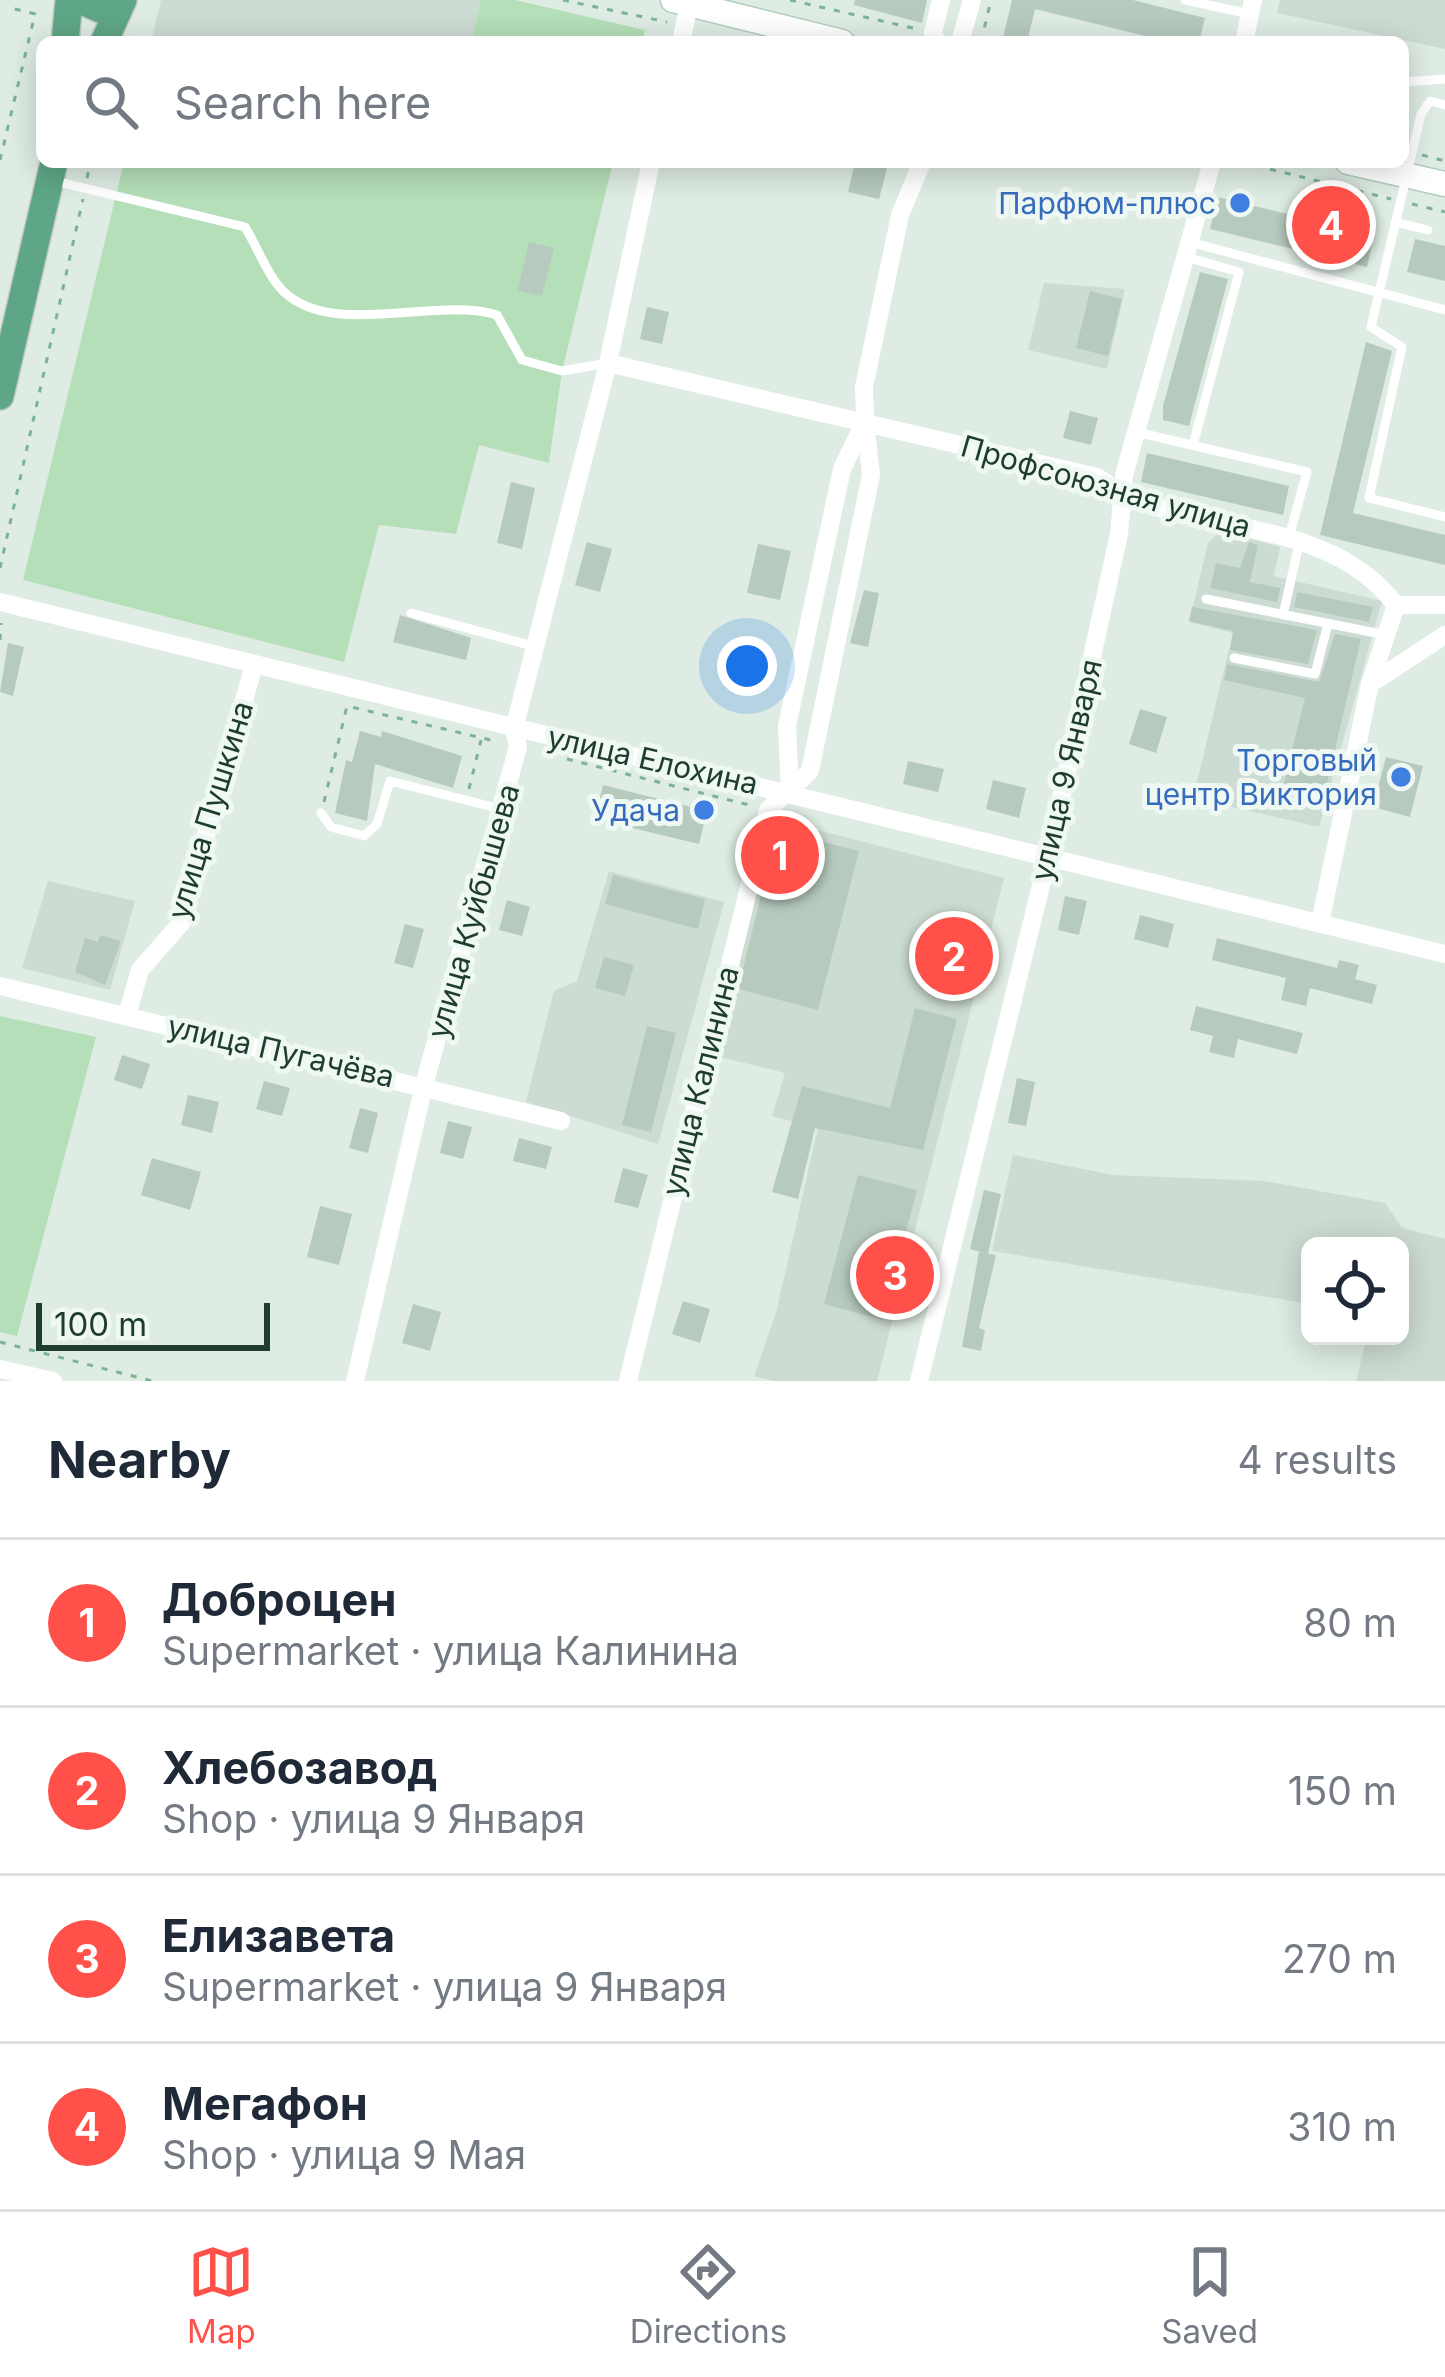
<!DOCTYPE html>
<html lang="en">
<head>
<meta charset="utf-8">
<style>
  body { margin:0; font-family:Inter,sans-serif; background:#f6f6f7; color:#1f2937 }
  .controls { position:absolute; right:36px; bottom:36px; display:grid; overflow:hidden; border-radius:18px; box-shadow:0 6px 30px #0003 }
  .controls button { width:108px; height:108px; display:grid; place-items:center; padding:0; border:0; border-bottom:3px solid #e0e1e3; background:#fff; color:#1f2937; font:60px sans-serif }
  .scale { position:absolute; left:36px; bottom:30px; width:234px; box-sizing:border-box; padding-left:12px; border:6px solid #1e3d2e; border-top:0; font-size:33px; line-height:42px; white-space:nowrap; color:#1e3d2e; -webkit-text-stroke:9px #eff8f2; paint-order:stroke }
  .you { position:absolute; left:747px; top:666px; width:42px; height:42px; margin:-30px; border:9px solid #fff; border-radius:50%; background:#1a73e8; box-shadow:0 0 0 18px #1a73e833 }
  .badge { display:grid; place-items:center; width:78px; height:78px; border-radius:50%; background:#ff5149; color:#fff; font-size:39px; font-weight:700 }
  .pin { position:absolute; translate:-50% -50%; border:6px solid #fff; box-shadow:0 3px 12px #0006 }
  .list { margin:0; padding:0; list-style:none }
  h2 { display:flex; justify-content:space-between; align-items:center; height:156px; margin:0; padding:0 48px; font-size:51px }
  h2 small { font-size:39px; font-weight:400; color:#747a83 }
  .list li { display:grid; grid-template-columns:78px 1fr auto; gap:36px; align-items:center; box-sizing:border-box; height:168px; padding:0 48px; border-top:3px solid #e0e1e3 }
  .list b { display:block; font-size:45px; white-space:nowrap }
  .list p { margin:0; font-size:39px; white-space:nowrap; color:#747a83 }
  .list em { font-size:39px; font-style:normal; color:#747a83 }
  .icon { flex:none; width:66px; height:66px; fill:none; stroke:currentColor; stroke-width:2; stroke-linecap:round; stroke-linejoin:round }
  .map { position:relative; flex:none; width:1445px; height:1381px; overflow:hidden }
  .search { position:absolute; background:#fff; box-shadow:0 6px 30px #0003; left:36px; right:36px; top:36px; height:132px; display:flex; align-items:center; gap:30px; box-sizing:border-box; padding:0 42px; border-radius:18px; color:#747a83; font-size:45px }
  .sheet { height:828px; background:#fff }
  nav { display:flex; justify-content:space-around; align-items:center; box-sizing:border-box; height:168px; border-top:3px solid #e0e1e3; background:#fff; font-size:33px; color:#747a83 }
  nav a { display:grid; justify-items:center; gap:6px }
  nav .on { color:#ff5149 }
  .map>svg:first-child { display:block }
  .built { fill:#cddcd2 }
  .green { fill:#b5dfb8 }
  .building { fill:#b7cabe }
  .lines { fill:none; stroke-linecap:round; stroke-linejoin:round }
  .secondary-casing { stroke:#b1cdbd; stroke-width:27 }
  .primary-casing { stroke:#c0c9c4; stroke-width:30 }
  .path { stroke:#7cb396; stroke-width:3; stroke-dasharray:6 9; stroke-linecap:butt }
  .lane { stroke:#fff; stroke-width:9 }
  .street { stroke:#fff; stroke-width:18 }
  .secondary { stroke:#fff; stroke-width:24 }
  .primary { stroke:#5ea685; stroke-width:27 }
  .shop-dot { fill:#3f7fe0; stroke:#eff8f2; stroke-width:4.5 }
  .labels { text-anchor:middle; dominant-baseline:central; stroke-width:10; stroke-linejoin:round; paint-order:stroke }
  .shop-label { font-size:30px; fill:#366cbe; stroke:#eff8f2; text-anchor:end }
  .street-label { font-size:30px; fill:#1e3d2e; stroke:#eff8f2 }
</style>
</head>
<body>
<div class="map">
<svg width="1445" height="1381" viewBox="0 0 1445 1381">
  <rect width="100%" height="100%" fill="#deece3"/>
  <!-- built -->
  <path class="built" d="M 161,0 L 481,0 L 471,42 L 151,42 Z
    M 1280,0 L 1445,0 L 1445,49 L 1277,13 Z
    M 1044,283 L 1125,289 L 1107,369 L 1028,350 Z
    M 1220,531 L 1280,547 L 1274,576 L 1382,601 L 1319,827 L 1193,798 L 1233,633 L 1189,622 L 1208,543 Z
    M 775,819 L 1004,878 L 877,1381 L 773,1381 L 754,1376 L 776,1313 L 818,1128 L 772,1116 L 785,1073 L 712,1055 Z
    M 609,871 L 724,902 L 658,1144 L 526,1102 L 554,991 L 577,981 Z
    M 48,881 L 135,901 L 110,990 L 22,968 Z
    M 1013,1155 L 1113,1175 L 1264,1181 L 1385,1203 L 1402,1228 L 1445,1239 L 1445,1381 L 1356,1381 L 1367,1336 L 1400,1336 L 1400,1246 L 1310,1246 L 1310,1304 L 992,1251 Z"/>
  <!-- green -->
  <path class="green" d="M 481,0 L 515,0 L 645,30 L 642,42 L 471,42 Z
    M 124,162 L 613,162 L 562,371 L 549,463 L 479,445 L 456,534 L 379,525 L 344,662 L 23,580 Z
    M 0,1016 L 96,1037 L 17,1336 L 0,1332 Z"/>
  <!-- building -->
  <path class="building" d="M 855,0 L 927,0 L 922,23 L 854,5 Z
    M 1012,0 L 1133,0 L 1205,18 L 1199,42 L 1170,42 L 1035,9 L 1027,42 L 1002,42 Z
    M 855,162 L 887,168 L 879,199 L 848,192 Z
    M 1217,197 L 1374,235 L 1367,267 L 1210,229 Z
    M 1415,239 L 1445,246 L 1445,281 L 1407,272 Z
    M 529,242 L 554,248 L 542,296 L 518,290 Z
    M 1200,272 L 1228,279 L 1189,426 L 1163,420 L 1163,406 Z
    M 1090,291 L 1122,299 L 1108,356 L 1076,348 Z
    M 647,307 L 669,312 L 662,344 L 640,339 Z
    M 1366,342 L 1392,351 L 1353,513 L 1445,535 L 1445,565 L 1320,535 Z
    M 1070,411 L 1098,418 L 1091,445 L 1063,438 Z
    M 1147,453 L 1289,486 L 1283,515 L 1141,482 Z
    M 511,482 L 535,488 L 522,549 L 497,543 Z
    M 587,542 L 612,549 L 600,592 L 575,585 Z
    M 1249,542 L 1258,545 L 1250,582 L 1280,588 L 1277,602 L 1210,588 L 1216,563 L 1240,568 Z
    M 758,544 L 791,551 L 780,600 L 747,593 Z
    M 864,590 L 879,593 L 868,647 L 850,643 Z
    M 1297,592 L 1373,607 L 1369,622 L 1294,607 Z
    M 1192,607 L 1317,630 L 1308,664 L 1230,650 L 1233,631 L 1189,621 Z
    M 400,615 L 471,638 L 466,660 L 393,642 Z
    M 1335,634 L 1361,639 L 1321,808 L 1280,798 L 1305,698 L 1224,680 L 1227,664 L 1319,682 Z
    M 8,643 L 24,647 L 13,696 L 0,692 Z
    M 1140,709 L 1167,717 L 1156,753 L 1129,744 Z
    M 360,731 L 381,737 L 382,731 L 462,756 L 453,788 L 375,764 L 367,821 L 335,813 L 346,760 L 352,762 Z
    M 1386,757 L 1423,766 L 1410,817 L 1373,807 Z
    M 908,761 L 944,769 L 938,792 L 903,784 Z
    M 993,780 L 1026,788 L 1019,818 L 986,809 Z
    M 603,785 L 707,811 L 699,844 L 595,819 Z
    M 777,830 L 859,851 L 818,1010 L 738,989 Z
    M 613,875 L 705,899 L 698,929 L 605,904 Z
    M 1065,896 L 1087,901 L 1079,935 L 1058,930 Z
    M 507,900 L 530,907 L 522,936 L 499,930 Z
    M 1140,915 L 1174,924 L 1168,948 L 1134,939 Z
    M 405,924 L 424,929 L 413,968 L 394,963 Z
    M 938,926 L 965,934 L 963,941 L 980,946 L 971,978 L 927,966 Z
    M 100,935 L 121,941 L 105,985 L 75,972 L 85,938 L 98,942 Z
    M 1217,938 L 1337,968 L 1339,960 L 1359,965 L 1355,979 L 1377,985 L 1372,1004 L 1310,988 L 1306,1006 L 1281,1000 L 1286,978 L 1212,960 Z
    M 604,957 L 634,965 L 625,996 L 595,988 Z
    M 1196,1006 L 1303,1033 L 1297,1054 L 1238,1039 L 1234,1058 L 1209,1052 L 1213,1036 L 1190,1030 Z
    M 915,1008 L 957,1019 L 923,1150 L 815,1128 L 798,1199 L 772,1192 L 802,1086 L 890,1108 Z
    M 647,1026 L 676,1033 L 651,1132 L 622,1125 Z
    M 122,1055 L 150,1064 L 142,1089 L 114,1080 Z
    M 1017,1078 L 1035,1082 L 1026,1126 L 1008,1123 Z
    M 264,1081 L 290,1088 L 282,1116 L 256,1109 Z
    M 188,1095 L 219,1102 L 212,1133 L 181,1125 Z
    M 360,1108 L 378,1113 L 368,1153 L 349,1148 Z
    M 448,1121 L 472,1127 L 463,1159 L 440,1153 Z
    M 519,1138 L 552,1147 L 546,1169 L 513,1161 Z
    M 152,1158 L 201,1172 L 190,1210 L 141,1195 Z
    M 623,1168 L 648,1175 L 638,1208 L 614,1202 Z
    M 858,1175 L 917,1190 L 883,1320 L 824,1304 Z
    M 984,1190 L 1001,1194 L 988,1254 L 970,1249 Z
    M 320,1206 L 352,1214 L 339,1265 L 307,1257 Z
    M 979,1252 L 996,1255 L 979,1328 L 985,1330 L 981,1351 L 962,1347 Z
    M 683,1301 L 710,1309 L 700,1343 L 672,1334 Z
    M 413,1304 L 441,1312 L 430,1351 L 402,1343 Z"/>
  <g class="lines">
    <!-- secondary casing -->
    <g class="secondary-casing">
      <path id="secondary" d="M 673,0 L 842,42
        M 1348,162 L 1445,184"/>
    </g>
    <!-- primary casing -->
    <g class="primary-casing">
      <path id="primary" d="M 80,0 L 100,9 L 119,0
        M 65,42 L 69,0
        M 104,42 L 123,0
        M 0,396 L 54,162"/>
    </g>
    <!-- path -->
    <path class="path" d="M 563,0 L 667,22
      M 790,0 L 917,29
      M 131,42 L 134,30
      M 981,42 L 991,0
      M 1422,155 L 1445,161
      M 0,160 L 35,14 L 11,8
      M 1241,162 L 1391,199
      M 87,178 L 91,162
      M 1412,204 L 1445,212
      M 0,568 L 83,199
      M 0,640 L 1,623
      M 567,759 L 749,805
      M 469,789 L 481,740
      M 324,802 L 347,706 L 499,742
      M 964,937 L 995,946
      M 0,1342 L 152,1381"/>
    <!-- lane -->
    <path class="lane" d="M 1185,0 L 1250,14
      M 1403,82 L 1445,79
      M 1445,105 L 1430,101 L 1421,114 L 1371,327 L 1402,347 L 1369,498 L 1445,517
      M 55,181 L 245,227 C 257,246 268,277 284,292 C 335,339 435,296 497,315 L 522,360 L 562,371 L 608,363
      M 1395,222 L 1428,230
      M 1193,243 L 1445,310
      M 1186,257 L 1239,272 L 1193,445
      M 1136,432 L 1307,472 L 1289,537
      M 1206,599 L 1386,635
      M 411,613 L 533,646
      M 1283,615 L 1299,544
      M 1234,658 L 1315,674 L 1328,624
      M 321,813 L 331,827 L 364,836 L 377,824 L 390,781 L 501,809"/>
    <!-- street -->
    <path class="street" d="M 681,42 L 690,0
      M 937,42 L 933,33 L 941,0
      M 960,42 L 972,0
      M 1244,42 L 1253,0
      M 608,363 L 1097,477 C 1180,541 1322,508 1396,605 L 1445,605
      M 0,602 L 1445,954
      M 1396,605 L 1370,684 L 1445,635
      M 790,791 L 787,726 L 842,469 L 865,421 L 864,387 L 900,215 L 922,162
      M 1320,923 L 1370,684
      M 0,986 L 561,1121
      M 127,1015 L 140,970 L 181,923 L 254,665
      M 0,1369 L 53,1381
      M 355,1381 L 424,1085 L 518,747 L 514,729 L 608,363 L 651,162
      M 628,1381 L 768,810 L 810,771 L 871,475 L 865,421
      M 919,1381 L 1048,857 L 1119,534 L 1124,475 L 1212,162"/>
    <!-- secondary -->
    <use href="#secondary" class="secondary"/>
    <!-- primary -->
    <use href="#primary" class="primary"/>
  </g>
  <!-- markers -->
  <g class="shop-dot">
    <circle cx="1240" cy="203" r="12"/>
    <circle cx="1401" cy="777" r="12"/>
    <circle cx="704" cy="810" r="12"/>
  </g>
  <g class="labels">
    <!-- shop labels -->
    <g class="shop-label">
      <text x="1216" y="203">Парфюм-плюс</text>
      <text x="1377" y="760">Торговый<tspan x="1377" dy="34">центр Виктория</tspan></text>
      <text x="680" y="810">Удача</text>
    </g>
    <!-- street labels -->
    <g class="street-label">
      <text transform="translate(1106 486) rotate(16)">Профсоюзная улица</text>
      <text transform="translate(653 760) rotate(13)">улица Елохина</text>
      <text transform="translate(1066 770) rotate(-77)">улица 9 Января</text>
      <text transform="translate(210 810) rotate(-73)">улица Пушкина</text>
      <text transform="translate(473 911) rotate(-74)">улица Куйбышева</text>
      <text transform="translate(281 1051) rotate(13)">улица Пугачёва</text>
      <text transform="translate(700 1081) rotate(-76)">улица Калинина</text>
    </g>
  </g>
</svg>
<div class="controls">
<button><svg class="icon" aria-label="locate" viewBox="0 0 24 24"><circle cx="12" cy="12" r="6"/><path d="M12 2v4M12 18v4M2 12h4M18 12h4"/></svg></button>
</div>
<div class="scale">100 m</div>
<div class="you"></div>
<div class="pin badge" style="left:780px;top:855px">1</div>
<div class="pin badge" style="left:954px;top:956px">2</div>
<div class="pin badge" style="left:895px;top:1275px">3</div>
<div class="pin badge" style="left:1331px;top:225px">4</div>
<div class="search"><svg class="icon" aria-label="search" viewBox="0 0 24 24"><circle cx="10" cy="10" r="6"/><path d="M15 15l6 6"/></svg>Search here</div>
</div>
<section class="sheet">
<h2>Nearby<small>4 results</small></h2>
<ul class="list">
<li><span class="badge">1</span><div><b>Доброцен</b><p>Supermarket · улица Калинина</p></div><em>80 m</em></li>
<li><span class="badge">2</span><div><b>Хлебозавод</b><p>Shop · улица 9 Января</p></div><em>150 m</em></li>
<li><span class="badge">3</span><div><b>Елизавета</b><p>Supermarket · улица 9 Января</p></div><em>270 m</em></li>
<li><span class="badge">4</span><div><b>Мегафон</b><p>Shop · улица 9 Мая</p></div><em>310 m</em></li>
</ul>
</section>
<nav>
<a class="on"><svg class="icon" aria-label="map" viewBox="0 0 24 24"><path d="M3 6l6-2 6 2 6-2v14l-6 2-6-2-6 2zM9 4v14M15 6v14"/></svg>Map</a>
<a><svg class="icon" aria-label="directions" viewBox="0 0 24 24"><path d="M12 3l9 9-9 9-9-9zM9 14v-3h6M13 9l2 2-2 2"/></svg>Directions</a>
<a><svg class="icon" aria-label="saved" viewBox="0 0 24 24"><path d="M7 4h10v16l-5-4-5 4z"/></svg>Saved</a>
</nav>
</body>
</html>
